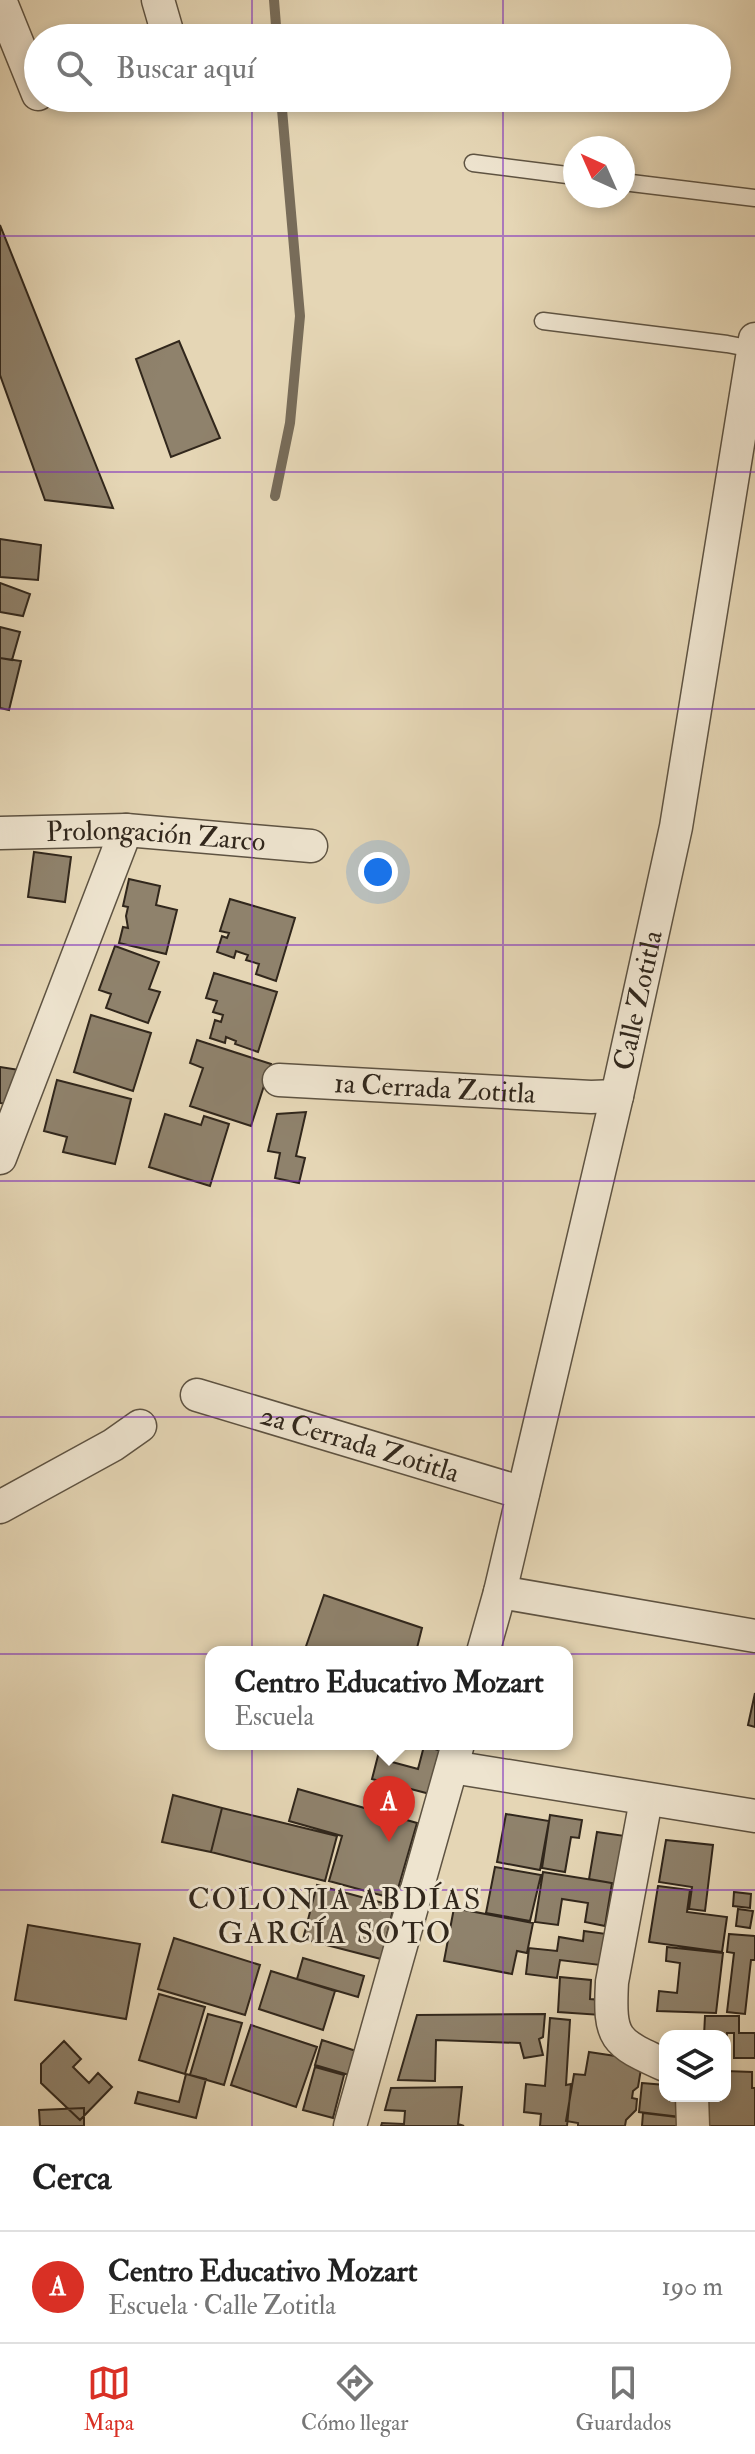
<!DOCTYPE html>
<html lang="es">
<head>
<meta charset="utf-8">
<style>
  body { margin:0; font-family:"IM FELL Double Pica",serif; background:#f6f6f6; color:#222 }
  .controls { position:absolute; right:24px; bottom:24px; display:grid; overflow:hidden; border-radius:16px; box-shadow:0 4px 12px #0003 }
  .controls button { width:72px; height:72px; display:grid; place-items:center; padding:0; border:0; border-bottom:2px solid #e0e0e0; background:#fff; color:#222; font:40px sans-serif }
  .compass { position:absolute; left:563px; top:136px; width:72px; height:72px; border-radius:50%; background:#fff; box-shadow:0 4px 12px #0003; rotate:315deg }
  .you { position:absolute; left:378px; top:872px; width:28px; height:28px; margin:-20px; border:6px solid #fff; border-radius:50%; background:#1a73e8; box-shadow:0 0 0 12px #1a73e833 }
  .badge { display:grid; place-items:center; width:52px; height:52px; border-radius:50%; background:#d93025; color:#fff; font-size:26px; font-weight:700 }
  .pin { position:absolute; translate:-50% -66px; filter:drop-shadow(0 2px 4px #0008) }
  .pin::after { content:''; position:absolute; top:42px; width:28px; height:24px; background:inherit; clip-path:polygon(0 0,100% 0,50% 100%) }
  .popup { position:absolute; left:205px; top:1646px; width:368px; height:104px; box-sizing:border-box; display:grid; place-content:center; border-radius:16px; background:#fff; filter:drop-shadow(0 2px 6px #0005); font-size:26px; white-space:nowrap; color:#767676 }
  .popup b { font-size:30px; color:#222 }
  .popup::after { content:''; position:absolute; left:50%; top:100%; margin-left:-16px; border:16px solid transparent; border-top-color:#fff }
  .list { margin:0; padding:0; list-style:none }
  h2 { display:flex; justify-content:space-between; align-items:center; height:104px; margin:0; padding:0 32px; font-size:34px }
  h2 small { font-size:26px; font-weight:400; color:#767676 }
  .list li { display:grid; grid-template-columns:52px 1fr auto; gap:24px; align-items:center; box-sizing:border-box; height:112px; padding:0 32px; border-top:2px solid #e0e0e0 }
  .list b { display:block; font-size:30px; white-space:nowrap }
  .list p { margin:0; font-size:26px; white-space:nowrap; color:#767676 }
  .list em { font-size:26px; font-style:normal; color:#767676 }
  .icon { flex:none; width:44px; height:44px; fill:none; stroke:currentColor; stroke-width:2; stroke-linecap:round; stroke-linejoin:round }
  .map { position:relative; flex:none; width:755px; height:2126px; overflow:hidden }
  .search { position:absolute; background:#fff; box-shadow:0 4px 12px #0003; left:24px; right:24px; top:24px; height:88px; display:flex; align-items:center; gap:20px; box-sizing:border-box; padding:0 28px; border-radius:44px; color:#767676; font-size:30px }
  .sheet { height:216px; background:#fff }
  nav { display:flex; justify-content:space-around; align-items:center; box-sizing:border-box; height:112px; border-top:2px solid #e0e0e0; background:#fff; font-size:22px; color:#767676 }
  nav a { display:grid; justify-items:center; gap:4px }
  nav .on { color:#d93025 }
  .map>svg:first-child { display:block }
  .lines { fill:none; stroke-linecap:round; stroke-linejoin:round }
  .stream { stroke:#786c59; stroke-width:10 }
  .building { fill:#8f826c; stroke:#31271c; stroke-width:2 }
  .lane-casing { stroke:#5e5342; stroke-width:19 }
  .street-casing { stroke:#5e5342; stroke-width:35 }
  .lane { stroke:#eee4cf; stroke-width:16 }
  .street { stroke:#eee4cf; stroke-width:32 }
  .grid { fill:none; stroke:#7b2cbf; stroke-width:2; stroke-opacity:0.55 }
  .labels { text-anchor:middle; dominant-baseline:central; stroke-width:6; stroke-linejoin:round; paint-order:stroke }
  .street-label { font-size:28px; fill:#31271c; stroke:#eee4cf }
  .neighbourhood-label { font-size:30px; letter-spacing:2px; fill:#31271c; stroke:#eee4cf }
</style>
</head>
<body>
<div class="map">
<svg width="755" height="2126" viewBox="0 0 755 2126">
  <rect width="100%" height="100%" fill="#e5d6b5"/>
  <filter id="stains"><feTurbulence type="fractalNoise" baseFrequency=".0025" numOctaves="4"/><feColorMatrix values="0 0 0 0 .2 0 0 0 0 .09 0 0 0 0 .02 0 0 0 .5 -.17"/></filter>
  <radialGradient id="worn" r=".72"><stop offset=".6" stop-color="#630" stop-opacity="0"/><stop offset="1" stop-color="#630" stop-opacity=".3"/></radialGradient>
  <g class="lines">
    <!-- stream -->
    <path class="stream" d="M 274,0 L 277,38
      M 275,496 L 290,423 L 300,316 L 281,98"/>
  </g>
  <!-- building -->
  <path class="building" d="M 0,225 L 113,508 L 45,500 L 0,375 Z
    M 179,341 L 220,438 L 171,457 L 136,359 Z
    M 0,539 L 41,545 L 38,580 L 0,577 Z
    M 0,583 L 30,594 L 23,616 L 0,612 Z
    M 0,627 L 20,632 L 12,660 L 0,658 Z
    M 0,658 L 21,661 L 9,710 L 0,708 Z
    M 34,852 L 71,857 L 65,902 L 28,897 Z
    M 129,879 L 160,886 L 156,905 L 177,910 L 166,954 L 119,943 L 123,927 L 128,928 L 126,916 L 128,907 L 123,906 Z
    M 230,899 L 295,918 L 276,981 L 256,974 L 259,964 L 246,960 L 248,955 L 236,951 L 234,958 L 217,952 L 222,936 L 227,938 L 229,933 L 220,931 Z
    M 115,946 L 159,962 L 149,989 L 160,992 L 148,1023 L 106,1008 L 111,994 L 99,990 Z
    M 214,973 L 277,992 L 258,1052 L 235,1044 L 236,1041 L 226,1037 L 225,1043 L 210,1038 L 215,1020 L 221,1022 L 223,1015 L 213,1012 L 217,1001 L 206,998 Z
    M 91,1015 L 151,1033 L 133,1091 L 74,1072 Z
    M 197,1040 L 271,1064 L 251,1126 L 190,1106 L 203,1068 L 190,1063 Z
    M 0,1067 L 26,1071 L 20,1106 L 0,1103 Z
    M 57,1080 L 131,1099 L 115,1164 L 63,1152 L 67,1137 L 44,1131 Z
    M 306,1112 L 296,1156 L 305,1158 L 299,1183 L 275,1178 L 280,1153 L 268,1151 L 277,1114 Z
    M 165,1114 L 201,1125 L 204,1116 L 229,1124 L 210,1186 L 149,1167 Z
    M 324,1595 L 422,1628 L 416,1652 L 304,1652 Z
    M 755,1693 L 755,1727 L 748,1725 Z
    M 381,1744 L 397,1744 L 392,1762 L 418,1769 L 424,1746 L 442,1751 L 430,1794 L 372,1779 Z
    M 298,1789 L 417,1823 L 395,1899 L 329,1881 L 342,1836 L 289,1821 Z
    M 173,1795 L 222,1808 L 211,1852 L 162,1842 Z
    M 222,1808 L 337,1836 L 325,1881 L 211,1852 Z
    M 506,1814 L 549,1821 L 540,1870 L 497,1862 Z
    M 550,1815 L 582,1820 L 579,1838 L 571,1837 L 565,1872 L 542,1868 Z
    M 597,1832 L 625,1836 L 617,1884 L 589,1879 Z
    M 666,1840 L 713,1845 L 705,1911 L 689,1909 L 692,1887 L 659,1882 Z
    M 495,1867 L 541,1875 L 530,1921 L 486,1913 Z
    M 543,1872 L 612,1883 L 605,1926 L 585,1922 L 588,1903 L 562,1899 L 558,1925 L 535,1922 Z
    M 317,1885 L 394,1906 L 381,1959 L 303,1939 Z
    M 658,1886 L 690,1890 L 687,1912 L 727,1917 L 722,1952 L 649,1942 Z
    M 734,1892 L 751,1894 L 750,1908 L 733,1906 Z
    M 454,1908 L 533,1923 L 527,1953 L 517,1951 L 512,1974 L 444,1961 Z
    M 738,1909 L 753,1911 L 750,1928 L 736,1926 Z
    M 28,1925 L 140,1944 L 126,2019 L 15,2000 Z
    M 584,1931 L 614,1935 L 608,1966 L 560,1960 L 557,1978 L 526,1974 L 529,1948 L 557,1951 L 559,1937 L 583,1941 Z
    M 729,1934 L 755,1936 L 755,1960 L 751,1960 L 745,2014 L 727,2012 L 734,1953 L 727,1952 Z
    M 174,1938 L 260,1965 L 245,2015 L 158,1989 Z
    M 667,1947 L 723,1953 L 716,2013 L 657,2011 L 659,1991 L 677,1993 L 680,1963 L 666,1961 Z
    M 303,1958 L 364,1976 L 358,1997 L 297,1979 Z
    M 271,1971 L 335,1991 L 323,2030 L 259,2009 Z
    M 560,1977 L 591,1980 L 590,1999 L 602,2000 L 601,2015 L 558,2012 Z
    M 159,1994 L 205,2007 L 185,2074 L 139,2060 Z
    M 208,2014 L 242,2023 L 224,2085 L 190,2075 Z
    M 545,2014 L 543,2037 L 539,2039 L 543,2055 L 524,2058 L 520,2043 L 436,2040 L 435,2081 L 398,2080 L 417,2015 Z
    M 705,2016 L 739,2016 L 739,2033 L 755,2033 L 755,2058 L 734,2058 L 734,2033 L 727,2033 L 725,2059 L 725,2036 L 704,2036 Z
    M 550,2018 L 570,2020 L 566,2085 L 571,2084 L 567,2126 L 540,2126 L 541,2114 L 524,2112 L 526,2084 L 545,2086 Z
    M 251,2025 L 317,2047 L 296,2107 L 231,2085 Z
    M 322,2040 L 356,2051 L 349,2075 L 315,2065 Z
    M 64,2041 L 81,2059 L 73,2067 L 89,2083 L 98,2073 L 112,2087 L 80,2120 L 41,2083 L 41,2064 Z
    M 589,2052 L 635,2059 L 641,2069 L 638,2087 L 633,2091 L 632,2098 L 637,2099 L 636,2110 L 626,2120 L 625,2126 L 578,2126 L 578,2123 L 566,2121 L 574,2074 L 585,2075 Z
    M 315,2067 L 344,2075 L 333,2118 L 303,2110 Z
    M 725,2071 L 752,2072 L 752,2088 L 755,2088 L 755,2126 L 707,2126 L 707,2096 L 725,2096 Z
    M 186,2074 L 206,2079 L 196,2118 L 135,2103 L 138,2092 L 179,2102 Z
    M 642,2083 L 665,2085 L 665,2096 L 688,2096 L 689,2118 L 639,2112 Z
    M 462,2087 L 458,2124 L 464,2126 L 381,2126 L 382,2123 L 404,2124 L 405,2111 L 385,2110 L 391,2088 Z
    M 84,2108 L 84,2126 L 40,2126 L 39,2110 Z
    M 643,2113 L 685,2118 L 684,2126 L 642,2126 Z"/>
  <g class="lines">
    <!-- lane casing -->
    <g class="lane-casing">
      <path id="lane" d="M 473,163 L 575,176
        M 623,182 L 755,198
        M 543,321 L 727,344 L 753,349"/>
    </g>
    <!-- street casing -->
    <g class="street-casing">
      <g id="street">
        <path d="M 0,0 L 38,94"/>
        <path d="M 158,0 L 169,38"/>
        <path id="s1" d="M 0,833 L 126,830 L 311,846"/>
        <path id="s2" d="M 279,1080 L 591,1097 L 617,1096"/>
        <path d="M 0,1158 L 126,830"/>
        <path id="s3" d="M 197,1395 L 523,1493"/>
        <path d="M 0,1507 L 113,1445 L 140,1426"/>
        <path d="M 500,1592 L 755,1636"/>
        <path id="s4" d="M 483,1652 L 500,1592 L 617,1096 L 676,827 L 755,339"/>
        <path d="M 452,1767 L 755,1816"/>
        <path d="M 646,1800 L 612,1982 C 609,2039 614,2042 665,2065"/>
        <path d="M 692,2096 L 693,2126"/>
        <path d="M 350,2126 L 458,1744"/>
      </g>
    </g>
    <!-- lane -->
    <use href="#lane" class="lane"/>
    <!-- street -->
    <use href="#street" class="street"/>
  </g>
  <!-- grid -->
  <path class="grid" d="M 252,0 L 252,38M 503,0 L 503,38M 252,98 L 252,2126M 503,98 L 503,2126M 0,236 L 755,236M 0,472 L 755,472M 0,709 L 755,709M 0,945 L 755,945M 0,1181 L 755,1181M 0,1417 L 755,1417M 0,1654 L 755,1654M 0,1890 L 755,1890"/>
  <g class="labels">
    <!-- street labels -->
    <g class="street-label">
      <text stroke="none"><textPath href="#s1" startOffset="156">Prolongación Zarco</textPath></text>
      <text stroke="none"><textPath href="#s4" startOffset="670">Calle Zotitla</textPath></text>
      <text stroke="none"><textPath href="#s2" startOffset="156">1a Cerrada Zotitla</textPath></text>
      <text stroke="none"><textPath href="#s3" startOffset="170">2a Cerrada Zotitla</textPath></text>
    </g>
    <!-- neighbourhood labels -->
    <g class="neighbourhood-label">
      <text x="335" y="1899">COLONIA ABDÍAS<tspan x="335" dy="34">GARCÍA SOTO</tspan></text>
    </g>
  </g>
  <rect width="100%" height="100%" filter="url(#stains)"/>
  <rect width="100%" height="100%" fill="url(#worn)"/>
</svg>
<div class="controls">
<button><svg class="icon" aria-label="layers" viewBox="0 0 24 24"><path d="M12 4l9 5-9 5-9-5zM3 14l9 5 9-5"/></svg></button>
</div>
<svg class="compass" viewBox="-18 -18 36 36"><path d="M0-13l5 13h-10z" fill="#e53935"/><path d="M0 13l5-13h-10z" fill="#767676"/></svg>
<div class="you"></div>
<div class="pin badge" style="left:389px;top:1842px">A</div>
<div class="popup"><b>Centro Educativo Mozart</b>Escuela</div>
<div class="search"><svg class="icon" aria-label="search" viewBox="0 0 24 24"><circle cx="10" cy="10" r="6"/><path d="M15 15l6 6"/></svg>Buscar aquí</div>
</div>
<section class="sheet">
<h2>Cerca<small></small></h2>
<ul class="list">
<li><span class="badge">A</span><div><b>Centro Educativo Mozart</b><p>Escuela · Calle Zotitla</p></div><em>190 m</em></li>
</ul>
</section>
<nav>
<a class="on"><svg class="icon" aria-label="map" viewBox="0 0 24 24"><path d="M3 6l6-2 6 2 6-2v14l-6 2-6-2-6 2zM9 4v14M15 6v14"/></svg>Mapa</a>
<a><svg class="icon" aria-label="directions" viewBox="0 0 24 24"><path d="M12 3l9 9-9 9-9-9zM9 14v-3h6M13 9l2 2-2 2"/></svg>Cómo llegar</a>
<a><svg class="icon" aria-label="saved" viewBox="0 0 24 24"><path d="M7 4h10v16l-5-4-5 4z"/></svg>Guardados</a>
</nav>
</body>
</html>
